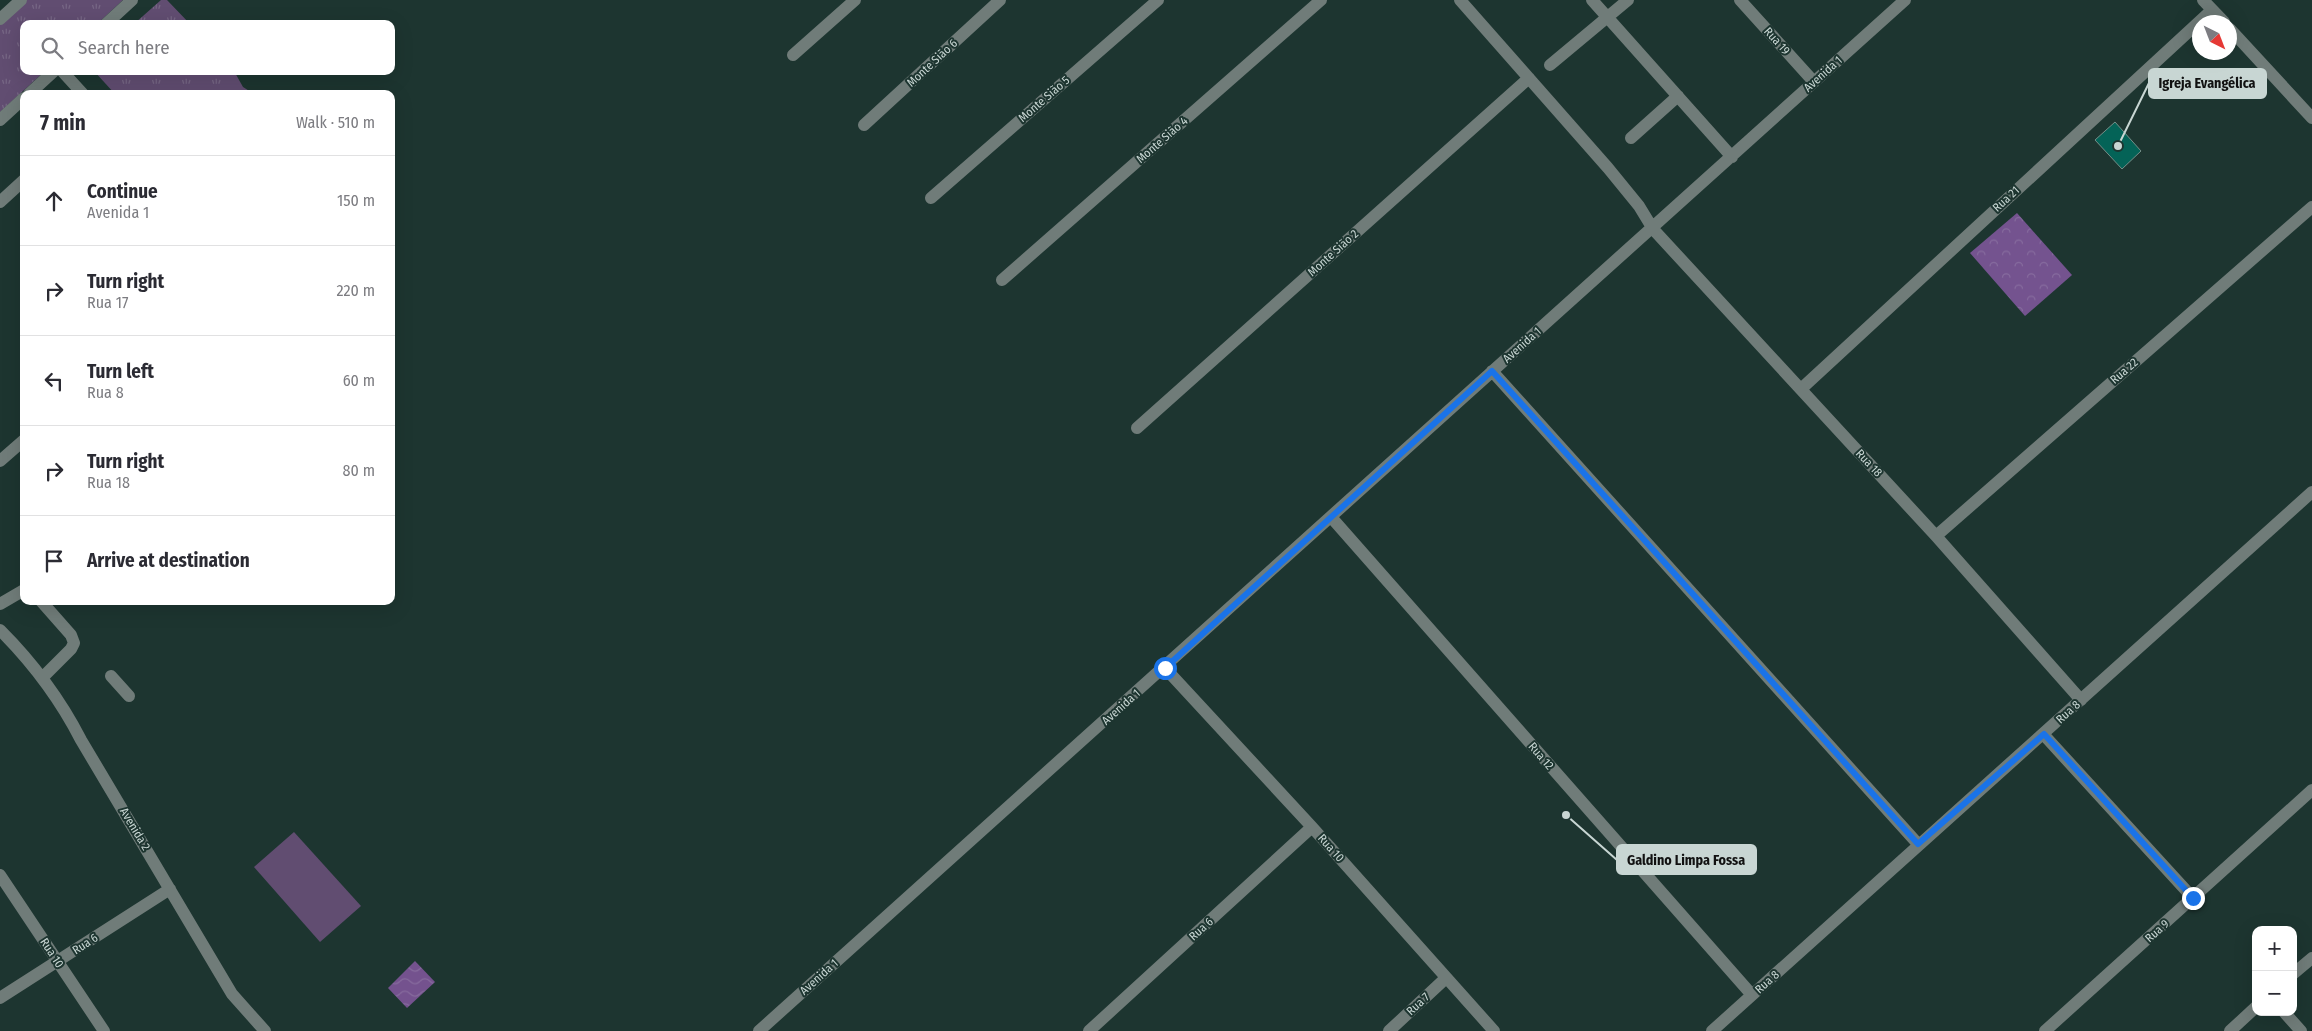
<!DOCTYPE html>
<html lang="en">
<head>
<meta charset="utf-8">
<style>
  body { margin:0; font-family:"Fira Sans Condensed",sans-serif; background:#f7f7f7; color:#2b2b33 }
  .controls { position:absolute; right:15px; bottom:15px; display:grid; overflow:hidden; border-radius:10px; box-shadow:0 5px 20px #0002 }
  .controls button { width:45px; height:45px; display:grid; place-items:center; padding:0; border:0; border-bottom:1px solid #e1e1e2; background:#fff; color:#2b2b33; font:25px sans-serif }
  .compass { position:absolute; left:2192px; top:15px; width:45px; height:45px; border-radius:50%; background:#fff; box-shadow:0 5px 20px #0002; rotate:138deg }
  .stop { position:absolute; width:15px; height:15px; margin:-11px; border:4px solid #1a73e8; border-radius:50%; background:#fff }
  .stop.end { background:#1a73e8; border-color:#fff; box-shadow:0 1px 5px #0008 }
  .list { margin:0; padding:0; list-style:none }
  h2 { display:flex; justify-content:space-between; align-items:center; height:65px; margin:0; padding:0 20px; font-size:21px }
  h2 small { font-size:16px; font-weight:400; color:#7c7c81 }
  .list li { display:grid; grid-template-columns:32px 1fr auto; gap:15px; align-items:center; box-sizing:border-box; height:90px; padding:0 20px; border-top:1px solid #e1e1e2 }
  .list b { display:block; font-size:19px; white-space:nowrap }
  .list p { margin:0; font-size:16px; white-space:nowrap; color:#7c7c81 }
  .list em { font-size:16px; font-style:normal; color:#7c7c81 }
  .icon { flex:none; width:28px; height:28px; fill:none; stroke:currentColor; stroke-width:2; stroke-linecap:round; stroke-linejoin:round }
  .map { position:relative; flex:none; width:2312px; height:1031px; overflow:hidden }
  .search { position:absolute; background:#fff; box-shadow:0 5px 20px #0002; left:20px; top:20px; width:375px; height:55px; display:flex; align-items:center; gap:12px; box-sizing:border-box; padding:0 18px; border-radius:10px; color:#7c7c81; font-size:19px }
  .panel { position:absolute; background:#fff; box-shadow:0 5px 20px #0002; left:20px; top:90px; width:375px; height:515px; border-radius:10px }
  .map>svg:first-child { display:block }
  .grass { fill:#614d71 }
  .forest { fill:url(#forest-crowns) }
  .park { fill:url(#park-tufts) }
  .water { fill:url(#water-waves) }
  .building { fill:#046357; stroke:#748e88 }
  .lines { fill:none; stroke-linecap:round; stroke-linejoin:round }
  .minor { stroke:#707c79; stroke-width:12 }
  .route { stroke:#1a73e8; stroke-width:6 }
  .labels { text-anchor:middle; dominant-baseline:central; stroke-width:4; stroke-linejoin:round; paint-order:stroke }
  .street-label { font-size:12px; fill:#c8d6d3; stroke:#1d3530 }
  .leader { fill:none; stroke:#c8d6d3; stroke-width:2 }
  .callout-dot { fill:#c8d6d3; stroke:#1d3530; stroke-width:2 }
  .callout { fill:#c8d6d3; stroke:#c8d6d3; stroke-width:2 }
  .callout-label { font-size:14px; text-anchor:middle; font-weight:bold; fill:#111 }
</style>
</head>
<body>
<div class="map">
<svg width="2312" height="1031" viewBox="0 0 2312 1031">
  <defs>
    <pattern id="forest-crowns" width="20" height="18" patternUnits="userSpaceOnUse" patternTransform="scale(1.25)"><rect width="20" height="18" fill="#74538f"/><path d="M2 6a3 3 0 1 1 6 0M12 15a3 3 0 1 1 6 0" fill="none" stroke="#866b9e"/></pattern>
    <pattern id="park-tufts" width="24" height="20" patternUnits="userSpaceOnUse" patternTransform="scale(1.25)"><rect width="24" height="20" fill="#614d71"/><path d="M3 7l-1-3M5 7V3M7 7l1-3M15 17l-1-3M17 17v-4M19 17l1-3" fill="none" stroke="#766684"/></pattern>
    <pattern id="water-waves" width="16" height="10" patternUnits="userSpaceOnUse" patternTransform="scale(1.25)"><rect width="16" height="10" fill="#74528e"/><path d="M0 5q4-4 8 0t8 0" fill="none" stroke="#866a9d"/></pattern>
  </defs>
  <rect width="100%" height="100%" fill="#1d3530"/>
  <!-- grass -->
  <path class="grass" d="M 294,832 L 361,906 L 320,942 L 254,867 Z"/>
  <!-- forest -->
  <path class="forest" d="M 2017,213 L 2072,275 L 2025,316 L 1970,253 Z"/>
  <!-- park -->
  <path class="park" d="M 14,0 L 123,0 L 97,24 L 24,24 L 24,71 L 45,71 L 0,112 L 0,12 Z
    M 161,0 L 167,0 L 190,24 L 134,24 Z
    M 94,71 L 234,71 L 243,87 L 254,94 L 115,94 Z"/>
  <!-- water -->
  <path class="water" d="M 415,961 L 435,982 L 407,1008 L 388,988 Z"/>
  <!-- building -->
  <path class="building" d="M 2115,122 L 2141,151 L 2122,169 L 2095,140 Z"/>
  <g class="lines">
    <!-- minor -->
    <path class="minor" d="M 1460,0 L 1608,168 L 1639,206 L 1653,229 L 1936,536 L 2081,700
      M 1592,0 L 1732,157
      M 1740,0 L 1814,82
      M 2203,0 L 2224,22
      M 0,19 L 21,0
      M 106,24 L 132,0
      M 2230,29 L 2312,118
      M 793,55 L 855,0
      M 1550,65 L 1628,0
      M 62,71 L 83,94
      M 29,94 L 54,71
      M 0,120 L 24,98
      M 864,125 L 1000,0
      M 1631,138 L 1678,96
      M 931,198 L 1158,0
      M 0,202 L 24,180
      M 1002,280 L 1321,0
      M 1492,371 L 1918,844
      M 1801,389 L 2212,10
      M 1137,428 L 1529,78
      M 0,461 L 24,440
      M 1331,517 L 1752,995
      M 1936,536 L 2312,207
      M 41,601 L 71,635 L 74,643 L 71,649 L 43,677
      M 0,604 L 24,590
      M 0,630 C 33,663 60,699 81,740 L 232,994 L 265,1031
      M 1165,668 L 1312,827 L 1494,1031
      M 111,676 L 129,696
      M 2044,735 L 2193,898
      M 0,875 L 104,1031
      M 2293,974 L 2312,958
      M 0,998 L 170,889
      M 2284,1012 L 2301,1031
      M 759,1031 L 1905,0
      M 1089,1031 L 1312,827
      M 1389,1031 L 1446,978
      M 1712,1031 L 2312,492
      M 2045,1031 L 2312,790
      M 2230,1031 L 2256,1007"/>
  </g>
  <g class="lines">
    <!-- route -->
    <path class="route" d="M 1165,668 L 1492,371 L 1918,844 L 2044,734 L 2193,898"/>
  </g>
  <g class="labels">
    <!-- street labels -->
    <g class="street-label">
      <text transform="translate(1777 41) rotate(48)">Rua 19</text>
      <text transform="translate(932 63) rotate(-43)">Monte Sião 6</text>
      <text transform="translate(1823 74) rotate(-42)">Avenida 1</text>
      <text transform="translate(1044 99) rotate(-41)">Monte Sião 5</text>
      <text transform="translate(1162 140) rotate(-41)">Monte Sião 4</text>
      <text transform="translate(2006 199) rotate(-43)">Rua 21</text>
      <text transform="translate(1333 253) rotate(-42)">Monte Sião 2</text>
      <text transform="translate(1522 345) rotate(-42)">Avenida 1</text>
      <text transform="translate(2124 371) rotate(-41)">Rua 22</text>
      <text transform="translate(1869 463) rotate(47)">Rua 18</text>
      <text transform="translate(1121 707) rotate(-42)">Avenida 1</text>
      <text transform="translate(2068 712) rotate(-42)">Rua 8</text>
      <text transform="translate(1541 756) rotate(49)">Rua 12</text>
      <text transform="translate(135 829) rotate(59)">Avenida 2</text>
      <text transform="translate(1331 848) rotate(48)">Rua 10</text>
      <text transform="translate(1201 929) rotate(-42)">Rua 6</text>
      <text transform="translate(2157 931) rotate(-42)">Rua 9</text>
      <text transform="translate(85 944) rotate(-33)">Rua 6</text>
      <text transform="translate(52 953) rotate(57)">Rua 10</text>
      <text transform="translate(819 977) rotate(-42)">Avenida 1</text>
      <text transform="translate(1767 982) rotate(-42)">Rua 8</text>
      <text transform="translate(1418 1004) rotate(-43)">Rua 7</text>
    </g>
  </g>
  <!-- callouts -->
  <path class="leader" d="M2118 146L2149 83M1566 815L1617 860"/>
  <g class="callout-dot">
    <circle cx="2118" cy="146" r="5"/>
    <circle cx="1566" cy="815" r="5"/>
  </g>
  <g class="callout">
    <rect x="2149" y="69" width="117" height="29" rx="5"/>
    <rect x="1617" y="845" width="139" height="29" rx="5"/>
  </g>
  <g class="callout-label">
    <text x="2207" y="88">Igreja Evangélica</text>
    <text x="1686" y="865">Galdino Limpa Fossa</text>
  </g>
</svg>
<div class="controls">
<button>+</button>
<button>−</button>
</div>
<svg class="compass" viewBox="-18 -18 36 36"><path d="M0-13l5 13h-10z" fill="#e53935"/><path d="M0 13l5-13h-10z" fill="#7c7c81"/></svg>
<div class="stop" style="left:1165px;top:668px"></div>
<div class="stop end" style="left:2193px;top:898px"></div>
<div class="search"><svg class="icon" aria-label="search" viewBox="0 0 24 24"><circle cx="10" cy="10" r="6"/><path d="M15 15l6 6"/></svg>Search here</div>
<section class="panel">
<h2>7 min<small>Walk · 510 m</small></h2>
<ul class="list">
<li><svg class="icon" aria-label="ahead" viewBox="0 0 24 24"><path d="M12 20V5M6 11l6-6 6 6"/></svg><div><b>Continue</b><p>Avenida 1</p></div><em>150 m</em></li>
<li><svg class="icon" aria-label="right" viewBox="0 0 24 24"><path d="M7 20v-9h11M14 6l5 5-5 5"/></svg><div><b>Turn right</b><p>Rua 17</p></div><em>220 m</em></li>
<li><svg class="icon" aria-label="left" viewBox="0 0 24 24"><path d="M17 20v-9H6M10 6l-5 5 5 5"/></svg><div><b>Turn left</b><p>Rua 8</p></div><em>60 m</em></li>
<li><svg class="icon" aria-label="right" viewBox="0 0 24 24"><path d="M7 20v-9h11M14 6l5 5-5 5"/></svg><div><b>Turn right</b><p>Rua 18</p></div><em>80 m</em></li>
<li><svg class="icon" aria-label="arrive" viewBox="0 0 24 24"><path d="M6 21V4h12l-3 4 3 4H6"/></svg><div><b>Arrive at destination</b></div></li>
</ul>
</section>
</div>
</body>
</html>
